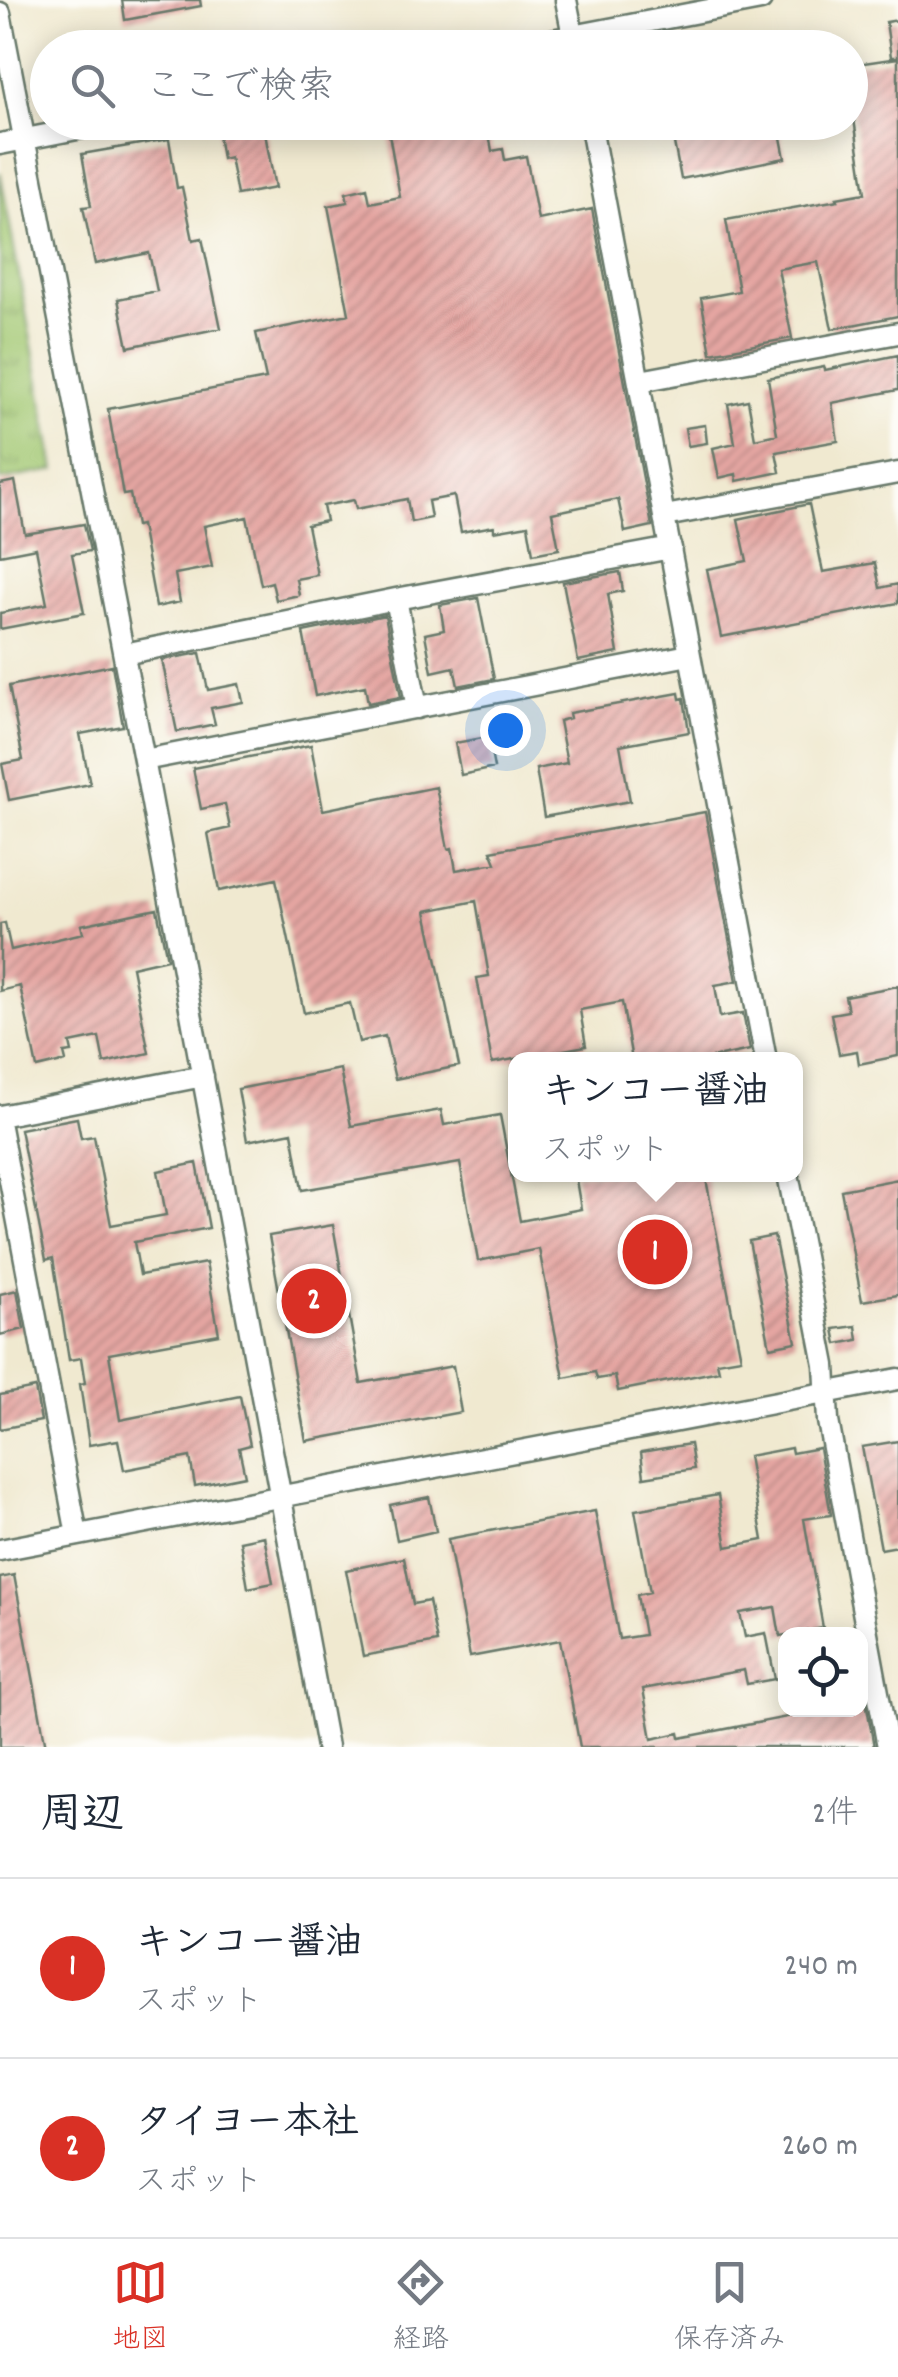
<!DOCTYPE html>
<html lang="ja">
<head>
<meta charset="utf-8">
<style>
  body { margin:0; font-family:Dekko,"Klee One",sans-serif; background:#f2f2f3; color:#1f2937 }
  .controls { position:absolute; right:30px; bottom:30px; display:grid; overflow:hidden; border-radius:20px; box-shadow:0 5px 25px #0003 }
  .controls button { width:90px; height:90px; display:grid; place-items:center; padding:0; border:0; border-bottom:2px solid #e0e1e3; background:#fff; color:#1f2937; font:50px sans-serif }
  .you { position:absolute; left:505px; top:730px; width:35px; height:35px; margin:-25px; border:8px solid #fff; border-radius:50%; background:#1a73e8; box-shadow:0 0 0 15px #1a73e833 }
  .badge { display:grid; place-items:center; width:65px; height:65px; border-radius:50%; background:#d93025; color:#fff; font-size:32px; font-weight:700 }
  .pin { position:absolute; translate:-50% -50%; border:5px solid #fff; box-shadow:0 2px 10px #0006 }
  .popup { position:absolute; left:508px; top:1052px; width:295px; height:130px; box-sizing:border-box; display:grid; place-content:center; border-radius:20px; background:#fff; filter:drop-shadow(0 2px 8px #0005); font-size:32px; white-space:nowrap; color:#747a83 }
  .popup b { font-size:38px; color:#1f2937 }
  .popup::after { content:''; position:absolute; left:50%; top:100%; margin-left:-20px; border:20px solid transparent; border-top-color:#fff }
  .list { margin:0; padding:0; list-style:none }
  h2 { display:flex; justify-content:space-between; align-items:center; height:130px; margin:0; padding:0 40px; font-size:42px }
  h2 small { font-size:32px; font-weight:400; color:#747a83 }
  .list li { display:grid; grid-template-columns:65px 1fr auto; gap:30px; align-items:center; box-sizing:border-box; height:180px; padding:0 40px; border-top:2px solid #e0e1e3 }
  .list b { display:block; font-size:38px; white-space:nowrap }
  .list p { margin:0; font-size:32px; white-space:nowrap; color:#747a83 }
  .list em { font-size:32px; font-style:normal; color:#747a83 }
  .icon { flex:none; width:55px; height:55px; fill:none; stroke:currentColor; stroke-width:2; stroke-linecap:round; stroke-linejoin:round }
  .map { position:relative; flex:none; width:898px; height:1747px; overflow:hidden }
  .search { position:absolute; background:#fff; box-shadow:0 5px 25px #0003; left:30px; right:30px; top:30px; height:110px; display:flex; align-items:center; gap:25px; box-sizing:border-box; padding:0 35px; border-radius:55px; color:#747a83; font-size:38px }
  .sheet { height:490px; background:#fff }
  nav { display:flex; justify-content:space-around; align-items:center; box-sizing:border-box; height:140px; border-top:2px solid #e0e1e3; background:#fff; font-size:28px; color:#747a83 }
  nav a { display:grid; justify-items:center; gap:5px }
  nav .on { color:#d93025 }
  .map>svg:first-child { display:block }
  .grass { fill:url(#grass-tufts); stroke:#608252; stroke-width:2.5 }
  .building { fill:url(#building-hatch) }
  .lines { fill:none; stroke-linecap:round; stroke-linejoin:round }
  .minor-casing { stroke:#68796b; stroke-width:25 }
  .minor { stroke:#fff; stroke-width:20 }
</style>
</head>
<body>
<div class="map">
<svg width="898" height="1747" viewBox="0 0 898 1747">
  <defs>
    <pattern id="grass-tufts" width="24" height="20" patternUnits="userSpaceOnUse" patternTransform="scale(2.5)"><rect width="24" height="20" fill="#a1c771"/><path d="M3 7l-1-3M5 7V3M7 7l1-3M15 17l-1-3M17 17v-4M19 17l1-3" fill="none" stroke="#83a35e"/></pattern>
    <pattern id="building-hatch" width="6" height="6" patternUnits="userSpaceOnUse" patternTransform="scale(2.5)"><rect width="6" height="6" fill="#e5a6a2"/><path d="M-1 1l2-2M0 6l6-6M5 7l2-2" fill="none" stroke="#b98885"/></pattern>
  </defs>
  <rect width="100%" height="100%" fill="#fdfcf7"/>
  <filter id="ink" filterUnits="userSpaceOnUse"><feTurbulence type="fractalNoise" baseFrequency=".01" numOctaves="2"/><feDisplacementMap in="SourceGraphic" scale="20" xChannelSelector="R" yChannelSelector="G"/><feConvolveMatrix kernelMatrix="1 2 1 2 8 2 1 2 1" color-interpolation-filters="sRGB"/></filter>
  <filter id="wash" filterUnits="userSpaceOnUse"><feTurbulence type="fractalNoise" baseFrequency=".0048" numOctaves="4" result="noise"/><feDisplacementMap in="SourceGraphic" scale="40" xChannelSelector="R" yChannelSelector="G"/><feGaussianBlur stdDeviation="2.25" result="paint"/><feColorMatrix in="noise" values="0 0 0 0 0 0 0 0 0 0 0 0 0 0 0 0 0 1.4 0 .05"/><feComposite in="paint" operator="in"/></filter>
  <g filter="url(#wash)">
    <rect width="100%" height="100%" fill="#f0e9d0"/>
    <!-- grass -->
    <path class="grass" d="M 0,172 L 55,470 L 0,480 Z"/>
    <g id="blocks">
      <!-- building -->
      <path class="building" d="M 122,0 L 200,0 L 201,6 L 125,20 Z
        M 898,20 L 898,57 L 891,57 L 886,22 Z
        M 898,58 L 898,316 L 832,329 L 818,262 L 778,269 L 792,338 L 711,353 L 701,298 L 739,291 L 726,220 L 838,200 L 837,198 L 865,193 L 850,92 L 850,65 Z
        M 249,122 L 263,122 L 275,188 L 237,195 L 230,157 L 222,159 L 217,129 Z
        M 387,122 L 467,122 L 467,125 L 487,122 L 492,151 L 503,149 L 505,160 L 526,156 L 538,220 L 592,209 L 652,526 L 625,532 L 618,499 L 552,513 L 559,549 L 533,554 L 528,525 L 494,531 L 494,526 L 461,532 L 454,496 L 428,501 L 431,518 L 411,522 L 407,499 L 356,509 L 354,500 L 323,506 L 326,521 L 307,525 L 317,575 L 296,579 L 299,595 L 276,600 L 272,582 L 261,585 L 247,517 L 204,526 L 212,567 L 175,574 L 180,602 L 156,607 L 141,525 L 136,526 L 130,494 L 123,495 L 108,409 L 266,379 L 256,333 L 349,314 L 328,206 L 348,202 L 346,193 L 367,188 L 370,203 L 400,197 Z
        M 670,122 L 778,122 L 785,158 L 681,179 Z
        M 169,139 L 177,188 L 182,187 L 193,240 L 202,238 L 221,328 L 128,347 L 118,299 L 157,291 L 149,253 L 95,264 L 83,207 L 91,206 L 82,154 Z
        M 898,355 L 898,390 L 832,403 L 838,441 L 776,452 L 780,472 L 737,481 L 736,474 L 719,478 L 713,448 L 735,443 L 728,404 L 748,400 L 755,439 L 777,434 L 768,378 L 824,367 L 825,370 Z
        M 705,425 L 707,443 L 688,446 L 685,428 Z
        M 15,481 L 25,534 L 84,524 L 90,551 L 72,554 L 84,613 L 0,629 L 0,613 L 47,604 L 36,548 L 0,555 L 0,484 Z
        M 809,504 L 823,572 L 875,563 L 880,588 L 898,584 L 898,603 L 721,637 L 707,569 L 747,561 L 738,519 Z
        M 620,572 L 623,591 L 608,594 L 618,653 L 578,661 L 563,582 Z
        M 478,598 L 494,679 L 458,686 L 454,667 L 432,672 L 425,634 L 444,630 L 440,605 Z
        M 385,615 L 401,697 L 368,703 L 365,686 L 315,696 L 303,632 Z
        M 200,653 L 208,690 L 239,684 L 243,702 L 211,708 L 215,724 L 177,732 L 162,660 Z
        M 112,665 L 123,726 L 80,734 L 90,784 L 9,800 L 2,764 L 23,760 L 9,686 Z
        M 679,693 L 680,699 L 684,698 L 689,732 L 620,745 L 630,801 L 544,817 L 536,769 L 567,763 L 559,721 L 570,718 L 569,713 Z
        M 488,737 L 494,768 L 461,775 L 455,743 Z
        M 311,745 L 323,810 L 436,787 L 448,849 L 452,848 L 456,870 L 496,863 L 491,851 L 705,812 L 737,981 L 715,985 L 720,1017 L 743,1013 L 750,1050 L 701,1060 L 632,1060 L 622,1002 L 580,1010 L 586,1046 L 492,1063 L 477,978 L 489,976 L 476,901 L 426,911 L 459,1066 L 395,1079 L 385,1036 L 359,1042 L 350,1003 L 304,1013 L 276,879 L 219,891 L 208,833 L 230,828 L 225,804 L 201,809 L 193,768 Z
        M 157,909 L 167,959 L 132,967 L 149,1053 L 104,1063 L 99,1037 L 70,1043 L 72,1052 L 64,1053 L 66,1061 L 37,1068 L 20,986 L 0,991 L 0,924 L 5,923 L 11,950 L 83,933 L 81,925 Z
        M 898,986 L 898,1056 L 859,1064 L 857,1051 L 839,1054 L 831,1014 L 848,1011 L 845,996 Z
        M 340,1069 L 351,1126 L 441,1110 L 444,1125 L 500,1115 L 520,1221 L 581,1209 L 575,1174 L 705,1174 L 741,1358 L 717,1362 L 719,1371 L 618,1391 L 615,1376 L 597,1379 L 595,1372 L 564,1378 L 539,1249 L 478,1261 L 460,1163 L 302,1190 L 292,1132 L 247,1141 L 238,1089 Z
        M 77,1118 L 81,1138 L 94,1136 L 111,1225 L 166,1215 L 158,1171 L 197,1163 L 209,1228 L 134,1242 L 140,1275 L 206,1263 L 219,1334 L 109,1354 L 120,1420 L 240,1396 L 250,1445 L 239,1448 L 245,1476 L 195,1486 L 190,1457 L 124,1470 L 118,1440 L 89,1445 L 80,1384 L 85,1383 L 81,1358 L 69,1360 L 53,1258 L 46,1260 L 20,1129 Z
        M 898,1179 L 898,1295 L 862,1301 L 841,1190 Z
        M 333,1225 L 361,1383 L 453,1366 L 461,1412 L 306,1441 L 269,1236 Z
        M 774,1236 L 796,1342 L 770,1347 L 749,1241 Z
        M 17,1290 L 24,1329 L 0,1335 L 0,1294 Z
        M 856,1326 L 858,1340 L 837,1344 L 834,1329 Z
        M 35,1388 L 41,1421 L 0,1429 L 0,1395 Z
        M 898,1441 L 898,1546 L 881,1549 L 862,1447 Z
        M 690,1444 L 694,1469 L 644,1477 L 641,1452 Z
        M 791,1448 L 792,1453 L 819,1448 L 831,1515 L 804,1519 L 823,1628 L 780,1636 L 775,1607 L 740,1613 L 745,1637 L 766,1633 L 775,1679 L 747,1684 L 744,1670 L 643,1689 L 652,1739 L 679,1733 L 680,1738 L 823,1710 L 860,1710 L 860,1702 L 866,1701 L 874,1747 L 580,1747 L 560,1640 L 470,1657 L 448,1539 L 595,1511 L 619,1639 L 644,1635 L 637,1595 L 650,1592 L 635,1510 L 718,1495 L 727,1547 L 763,1540 L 748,1456 Z
        M 429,1497 L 436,1531 L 397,1540 L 390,1505 Z
        M 264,1536 L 273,1583 L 248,1588 L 240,1541 Z
        M 404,1558 L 413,1604 L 429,1601 L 437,1642 L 363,1656 L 346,1570 Z
        M 14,1575 L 46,1747 L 0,1747 L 0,1578 Z"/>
    </g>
  </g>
  <g filter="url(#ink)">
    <use href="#blocks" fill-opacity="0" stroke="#68796b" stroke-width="2.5"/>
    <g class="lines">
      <!-- minor casing -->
      <g class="minor-casing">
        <path id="minor" d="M 566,0 L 575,46
          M 0,13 L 144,760 L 327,1747
          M 510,48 L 761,0
          M 590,122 L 766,1060
          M 0,144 L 113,122
          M 640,381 L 898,333
          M 665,516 L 898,473
          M 396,599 L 417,708
          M 124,654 L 396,599 L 671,548
          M 144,760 L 689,655
          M 0,1116 L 203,1076
          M 0,1127 L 77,1535
          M 788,1174 L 825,1365 L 828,1421 L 888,1747
          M 0,1550 L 898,1379"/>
      </g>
      <!-- minor -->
      <use href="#minor" class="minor"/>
    </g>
  </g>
</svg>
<div class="controls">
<button><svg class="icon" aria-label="locate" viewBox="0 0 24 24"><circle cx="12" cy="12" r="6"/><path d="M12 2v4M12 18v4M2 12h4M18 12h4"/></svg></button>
</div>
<div class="you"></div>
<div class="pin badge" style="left:655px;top:1252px">1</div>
<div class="popup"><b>キンコー醤油</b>スポット</div>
<div class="pin badge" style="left:314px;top:1301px">2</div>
<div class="search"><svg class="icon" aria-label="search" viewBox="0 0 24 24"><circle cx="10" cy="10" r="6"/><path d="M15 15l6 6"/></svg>ここで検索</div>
</div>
<section class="sheet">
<h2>周辺<small>2件</small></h2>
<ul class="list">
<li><span class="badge">1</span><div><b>キンコー醤油</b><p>スポット</p></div><em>240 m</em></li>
<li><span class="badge">2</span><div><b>タイヨー本社</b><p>スポット</p></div><em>260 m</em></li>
</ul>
</section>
<nav>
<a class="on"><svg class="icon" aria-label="map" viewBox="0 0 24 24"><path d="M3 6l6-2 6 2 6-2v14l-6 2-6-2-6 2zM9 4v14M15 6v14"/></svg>地図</a>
<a><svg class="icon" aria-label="directions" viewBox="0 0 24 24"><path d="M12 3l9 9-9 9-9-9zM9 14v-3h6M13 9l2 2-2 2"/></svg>経路</a>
<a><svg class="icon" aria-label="saved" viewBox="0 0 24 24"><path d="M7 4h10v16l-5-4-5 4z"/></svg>保存済み</a>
</nav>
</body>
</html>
